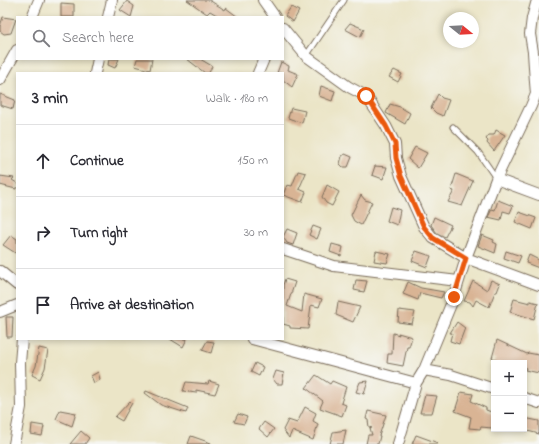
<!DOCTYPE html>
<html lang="en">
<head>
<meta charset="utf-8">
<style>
  body { margin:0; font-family:"Indie Flower",sans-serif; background:#f2f2f3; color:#2b2b33 }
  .controls { position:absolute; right:12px; bottom:12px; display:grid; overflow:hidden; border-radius:0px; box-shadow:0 2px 6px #0003 }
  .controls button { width:36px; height:36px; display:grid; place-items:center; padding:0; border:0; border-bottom:1px solid #e1e1e2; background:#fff; color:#2b2b33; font:20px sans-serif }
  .compass { position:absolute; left:443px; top:12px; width:36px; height:36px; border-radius:50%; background:#fff; box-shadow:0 2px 6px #0003; rotate:108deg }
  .stop { position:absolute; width:12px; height:12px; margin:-9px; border:3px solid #ea580c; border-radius:50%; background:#fff }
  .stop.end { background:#ea580c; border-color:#fff; box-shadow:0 1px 4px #0008 }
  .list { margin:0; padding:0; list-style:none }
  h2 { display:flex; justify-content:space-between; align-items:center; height:52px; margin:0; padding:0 16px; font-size:17px }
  h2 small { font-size:13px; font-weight:400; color:#7c7c81 }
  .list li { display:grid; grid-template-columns:26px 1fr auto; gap:12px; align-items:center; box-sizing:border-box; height:72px; padding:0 16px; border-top:1px solid #e1e1e2 }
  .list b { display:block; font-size:15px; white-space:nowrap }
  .list em { font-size:13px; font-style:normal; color:#7c7c81 }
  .icon { flex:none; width:22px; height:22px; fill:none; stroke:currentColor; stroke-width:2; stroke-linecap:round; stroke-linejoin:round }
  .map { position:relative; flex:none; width:539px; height:444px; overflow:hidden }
  .search { position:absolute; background:#fff; box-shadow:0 2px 6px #0003; left:16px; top:16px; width:268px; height:44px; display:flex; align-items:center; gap:10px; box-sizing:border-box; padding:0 14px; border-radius:0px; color:#7c7c81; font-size:15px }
  .panel { position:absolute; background:#fff; box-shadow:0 2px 6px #0003; left:16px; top:72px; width:268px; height:268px; border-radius:0px }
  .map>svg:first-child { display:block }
  .building { fill:#d9b494 }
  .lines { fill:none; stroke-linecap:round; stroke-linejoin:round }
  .lane-casing { stroke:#796b59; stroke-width:7 }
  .street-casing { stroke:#796b59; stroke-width:12 }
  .lane { stroke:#fff; stroke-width:5 }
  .street { stroke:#fff; stroke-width:10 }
  .route { stroke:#ea580c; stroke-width:5 }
</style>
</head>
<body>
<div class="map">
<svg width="539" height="444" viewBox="0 0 539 444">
  <rect width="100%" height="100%" fill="#f6f6f2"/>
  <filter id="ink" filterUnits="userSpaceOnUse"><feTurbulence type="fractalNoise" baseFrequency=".025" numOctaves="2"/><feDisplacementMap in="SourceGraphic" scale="8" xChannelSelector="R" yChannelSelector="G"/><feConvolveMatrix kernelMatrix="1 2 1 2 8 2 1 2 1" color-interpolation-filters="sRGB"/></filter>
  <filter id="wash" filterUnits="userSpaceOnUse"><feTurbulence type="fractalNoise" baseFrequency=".012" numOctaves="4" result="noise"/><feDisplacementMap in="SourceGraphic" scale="16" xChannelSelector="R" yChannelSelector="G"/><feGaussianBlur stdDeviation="0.9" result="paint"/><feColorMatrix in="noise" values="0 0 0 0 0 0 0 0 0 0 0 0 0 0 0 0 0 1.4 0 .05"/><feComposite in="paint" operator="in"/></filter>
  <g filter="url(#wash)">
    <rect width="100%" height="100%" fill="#ebe5c7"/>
    <g id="blocks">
      <!-- building -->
      <path class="building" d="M 187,0 L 209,0 L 225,10 L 226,8 L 238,17 L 220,17 L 210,11 L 207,14 Z
        M 127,1 L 134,6 L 131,17 L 120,10 Z
        M 61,3 L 74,4 L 74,17 L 61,17 Z
        M 291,7 L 299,11 L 293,22 L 285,16 Z
        M 3,17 L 16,19 L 11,33 L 4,34 L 0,31 L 0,26 Z
        M 350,23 L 364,29 L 360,37 L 345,29 Z
        M 109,59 L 119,59 L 115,68 L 108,65 Z
        M 137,59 L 152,59 L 150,70 L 135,66 Z
        M 187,59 L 200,59 L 212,66 L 209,73 L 205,73 Z
        M 281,62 L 289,66 L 288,70 L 298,74 L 292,87 L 283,80 L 283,73 L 277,73 Z
        M 394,70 L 402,74 L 398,82 L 389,77 Z
        M 321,86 L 335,91 L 332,101 L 319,96 Z
        M 0,94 L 15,100 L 13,109 L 0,105 Z
        M 438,94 L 442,98 L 449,100 L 443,116 L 436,113 L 431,108 Z
        M 390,104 L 400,107 L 410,113 L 405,124 L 386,113 Z
        M 291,108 L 305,111 L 302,123 L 288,118 Z
        M 496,130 L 505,135 L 494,151 L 487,143 L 488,141 L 486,139 L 489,135 L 494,135 Z
        M 415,147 L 427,153 L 418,168 L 408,159 Z
        M 345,154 L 352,157 L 348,167 L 343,167 L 340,164 L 342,156 Z
        M 375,166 L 387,167 L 383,179 L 372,175 Z
        M 298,171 L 306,173 L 299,189 L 306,192 L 302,202 L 283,195 L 287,185 L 292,186 Z
        M 456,174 L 473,181 L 462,206 L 448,202 L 454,191 L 451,190 Z
        M 0,176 L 14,178 L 12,180 L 17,183 L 16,189 L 0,185 Z
        M 327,185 L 339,192 L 332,206 L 326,203 L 322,197 Z
        M 361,195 L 365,200 L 372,202 L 361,225 L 354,221 L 351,215 Z
        M 498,200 L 513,206 L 510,213 L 503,211 L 501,220 L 488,217 L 492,209 L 495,210 Z
        M 391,207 L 400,210 L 397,225 L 387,221 Z
        M 519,212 L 536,218 L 532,229 L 515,222 Z
        M 434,217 L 451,225 L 445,237 L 437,233 L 431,225 Z
        M 313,226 L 321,229 L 317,239 L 309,235 Z
        M 287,229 L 297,233 L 293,245 L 287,243 L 283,237 Z
        M 11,235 L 17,239 L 17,254 L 3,245 Z
        M 482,235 L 494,240 L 493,242 L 497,244 L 495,253 L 478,246 Z
        M 332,244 L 343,247 L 341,256 L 330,252 Z
        M 376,251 L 390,254 L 387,263 L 374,261 Z
        M 416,251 L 431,256 L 427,267 L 412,261 Z
        M 506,251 L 521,256 L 518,263 L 504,258 Z
        M 529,255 L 539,260 L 539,268 L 526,263 Z
        M 285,279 L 295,282 L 287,306 L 302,312 L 304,294 L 322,299 L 319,307 L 311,305 L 308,329 L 290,328 L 290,326 L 283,324 L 283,285 Z
        M 356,280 L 367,281 L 364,292 L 354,290 Z
        M 491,280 L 500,284 L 497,292 L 495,292 L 489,307 L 476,300 L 473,306 L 470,302 L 464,301 L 473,281 L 487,290 Z
        M 408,282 L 421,288 L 444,292 L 441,298 L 420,293 L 418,300 L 403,294 Z
        M 514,299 L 530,303 L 530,301 L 538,303 L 534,319 L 510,312 Z
        M 338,302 L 360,307 L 353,322 L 336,315 Z
        M 399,310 L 415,312 L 412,324 L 398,322 Z
        M 6,317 L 13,317 L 12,337 L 7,337 Z
        M 457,322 L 465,328 L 459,344 L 450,341 L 452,333 L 450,333 Z
        M 393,333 L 399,335 L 398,333 L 412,337 L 409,347 L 407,347 L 403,366 L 387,363 L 388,354 L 392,354 Z
        M 170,339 L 187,339 L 183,347 Z
        M 497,340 L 527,354 L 528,353 L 539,355 L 539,373 L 525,370 L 526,368 L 524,367 L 524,363 L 494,363 L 496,359 L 492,358 Z
        M 207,341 L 214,342 L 211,353 L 202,350 Z
        M 39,348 L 48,350 L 45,368 L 40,379 L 32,375 L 36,366 Z
        M 255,363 L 263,367 L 259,376 L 251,372 Z
        M 276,371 L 284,373 L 282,384 L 277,384 L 273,379 Z
        M 98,372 L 100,379 L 94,383 L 91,376 Z
        M 316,375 L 330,384 L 332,381 L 346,387 L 341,403 L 346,405 L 342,416 L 320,408 L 323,401 L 306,388 Z
        M 209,381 L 219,384 L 215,394 L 196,390 L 196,393 L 183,391 L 186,382 L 208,384 Z
        M 368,381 L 364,394 L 356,392 L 360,382 Z
        M 146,391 L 188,408 L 186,413 L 161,405 L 145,393 Z
        M 461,392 L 473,394 L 471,401 L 486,408 L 486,410 L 494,413 L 492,428 L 481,427 L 480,429 L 469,428 L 471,417 L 455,411 Z
        M 425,395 L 437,396 L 432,413 L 420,413 Z
        M 130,401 L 132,403 L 122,421 L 115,417 Z
        M 305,407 L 316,413 L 313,421 L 318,424 L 313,440 L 292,431 L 289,438 L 283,430 L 288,420 L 297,423 Z
        M 60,410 L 76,413 L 72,426 L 56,419 Z
        M 368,411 L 386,415 L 379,436 L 380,436 L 378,444 L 366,444 L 368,435 L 372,435 L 370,428 L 372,428 L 369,427 L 368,420 L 366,419 Z
        M 238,414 L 247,417 L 244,424 L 234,422 Z
        M 524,418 L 539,421 L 539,434 L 524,430 Z
        M 264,422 L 274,429 L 268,437 L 259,429 Z
        M 32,424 L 44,426 L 42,436 L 31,434 Z
        M 346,430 L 343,444 L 330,444 L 333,432 Z
        M 81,431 L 89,438 L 85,444 L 70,444 Z
        M 416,435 L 438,443 L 438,444 L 412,444 Z
        M 191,436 L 211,443 L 211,444 L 188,444 Z"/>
    </g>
  </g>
  <g filter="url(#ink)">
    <use href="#blocks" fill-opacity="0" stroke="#796b59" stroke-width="1"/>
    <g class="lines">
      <!-- lane casing -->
      <g class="lane-casing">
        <path id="lane" d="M 306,56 L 344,0
          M 453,127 L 478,152 L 496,178"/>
      </g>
      <!-- street casing -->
      <g class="street-casing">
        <path id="street" d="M 263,0 L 275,17
          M 32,17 L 39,0
          M 108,17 L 112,0
          M 283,28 L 306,56 L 349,87 L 366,96 L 386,126 L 395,144 L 396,158 L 401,176 L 424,227 L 433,238 L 466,258 L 539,285
          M 95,73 L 98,59
          M 258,73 L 264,59
          M 0,80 L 17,50
          M 496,179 L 531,106 L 536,94 L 535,82 L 533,52 L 530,34 L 532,18 L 537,0
          M 283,249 L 334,266 L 458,281
          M 0,271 L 17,285
          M 0,312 L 17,305
          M 252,339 L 416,383
          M 424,370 L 454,297 L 466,258 L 496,179 L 539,195
          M 524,398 L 539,403
          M 14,444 L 21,407 L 20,363 L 22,339
          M 398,444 L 416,383 L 424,370 L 451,375 L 494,389"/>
      </g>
      <!-- lane -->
      <use href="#lane" class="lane"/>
      <!-- street -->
      <use href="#street" class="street"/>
    </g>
  </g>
  <g class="lines" filter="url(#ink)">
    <!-- route -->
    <path class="route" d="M 366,96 L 386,126 L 395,144 L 396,158 L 401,176 L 424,227 L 433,238 L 466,258 L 454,297"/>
  </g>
</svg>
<div class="controls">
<button>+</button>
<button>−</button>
</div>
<svg class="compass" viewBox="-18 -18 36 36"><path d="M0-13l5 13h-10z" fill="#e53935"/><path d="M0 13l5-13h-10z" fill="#7c7c81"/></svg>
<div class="stop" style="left:366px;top:96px"></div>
<div class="stop end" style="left:454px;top:297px"></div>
<div class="search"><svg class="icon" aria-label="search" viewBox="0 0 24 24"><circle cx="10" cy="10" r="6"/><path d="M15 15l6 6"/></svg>Search here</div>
<section class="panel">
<h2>3 min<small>Walk · 180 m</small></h2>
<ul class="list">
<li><svg class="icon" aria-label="ahead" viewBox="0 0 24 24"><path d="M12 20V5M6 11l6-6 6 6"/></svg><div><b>Continue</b></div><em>150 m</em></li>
<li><svg class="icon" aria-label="right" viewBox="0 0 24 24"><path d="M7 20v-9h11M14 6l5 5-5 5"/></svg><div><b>Turn right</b></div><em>30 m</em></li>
<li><svg class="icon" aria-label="arrive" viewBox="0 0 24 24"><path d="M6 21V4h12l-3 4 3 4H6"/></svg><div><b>Arrive at destination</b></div></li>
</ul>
</section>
</div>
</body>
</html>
